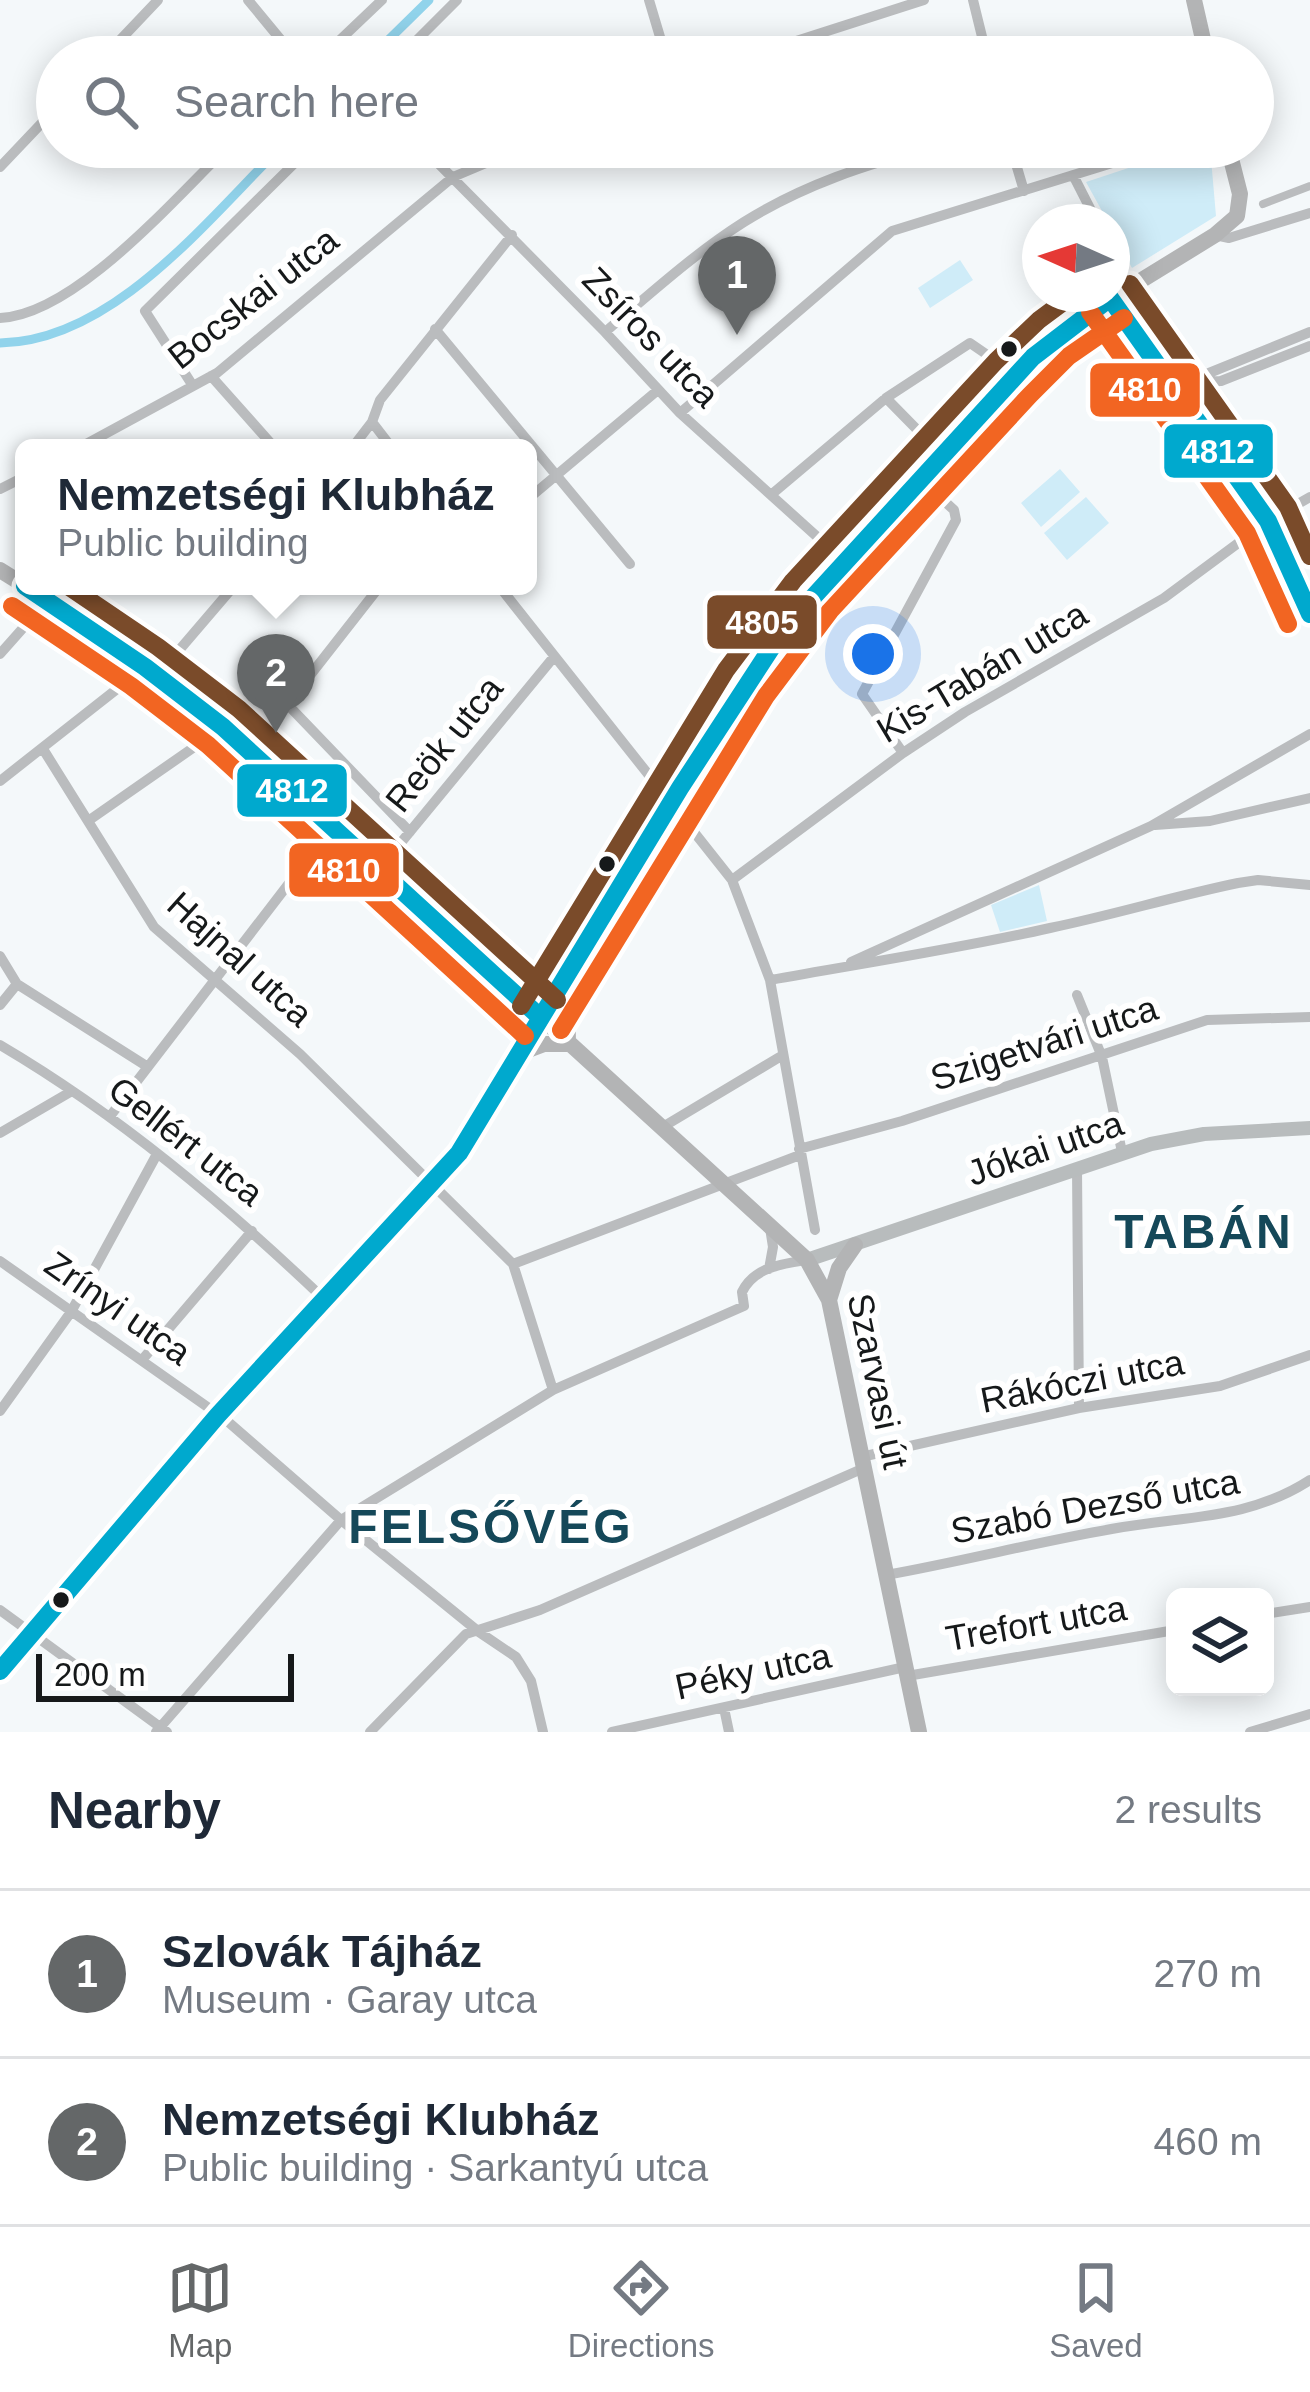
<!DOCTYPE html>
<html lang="en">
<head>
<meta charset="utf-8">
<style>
  body { margin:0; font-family:Arial,sans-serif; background:#f6f6f7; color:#1f2937 }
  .controls { position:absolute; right:36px; bottom:36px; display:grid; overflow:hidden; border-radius:18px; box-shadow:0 6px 30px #0003 }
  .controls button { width:108px; height:108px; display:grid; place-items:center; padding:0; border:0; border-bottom:3px solid #e0e1e3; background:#fff; color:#1f2937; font:60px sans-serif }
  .compass { position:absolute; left:1022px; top:204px; width:108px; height:108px; border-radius:50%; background:#fff; box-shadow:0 6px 30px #0003; rotate:273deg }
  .scale { position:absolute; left:36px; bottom:30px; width:258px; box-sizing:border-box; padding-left:12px; border:6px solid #16191a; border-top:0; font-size:33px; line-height:42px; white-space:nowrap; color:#16191a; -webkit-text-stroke:9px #fff; paint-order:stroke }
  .you { position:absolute; left:873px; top:654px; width:42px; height:42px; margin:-30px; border:9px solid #fff; border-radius:50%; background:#1a73e8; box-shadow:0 0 0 18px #1a73e833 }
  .badge { display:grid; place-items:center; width:78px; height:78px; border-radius:50%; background:#646768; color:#fff; font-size:39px; font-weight:700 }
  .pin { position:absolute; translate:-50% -99px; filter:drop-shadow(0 3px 6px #0008) }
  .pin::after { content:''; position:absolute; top:63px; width:42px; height:36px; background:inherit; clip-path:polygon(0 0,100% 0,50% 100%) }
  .popup { position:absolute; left:15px; top:439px; width:522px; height:156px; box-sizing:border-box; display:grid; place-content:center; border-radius:18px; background:#fff; filter:drop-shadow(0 3px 9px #0005); font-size:39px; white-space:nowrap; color:#747a83 }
  .popup b { font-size:45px; color:#1f2937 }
  .popup::after { content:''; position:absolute; left:50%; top:100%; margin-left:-24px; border:24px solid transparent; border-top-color:#fff }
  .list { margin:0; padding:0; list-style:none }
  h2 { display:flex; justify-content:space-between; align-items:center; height:156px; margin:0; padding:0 48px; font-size:51px }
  h2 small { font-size:39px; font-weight:400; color:#747a83 }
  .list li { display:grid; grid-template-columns:78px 1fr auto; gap:36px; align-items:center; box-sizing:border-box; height:168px; padding:0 48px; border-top:3px solid #e0e1e3 }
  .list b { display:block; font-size:45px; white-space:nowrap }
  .list p { margin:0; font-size:39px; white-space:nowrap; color:#747a83 }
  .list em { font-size:39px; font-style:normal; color:#747a83 }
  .icon { flex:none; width:66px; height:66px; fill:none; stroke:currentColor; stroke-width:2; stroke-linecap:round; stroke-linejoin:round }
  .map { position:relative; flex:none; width:1310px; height:1732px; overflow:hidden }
  .search { position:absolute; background:#fff; box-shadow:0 6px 30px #0003; left:36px; right:36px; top:36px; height:132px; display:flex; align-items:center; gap:30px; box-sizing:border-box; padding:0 42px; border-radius:66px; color:#747a83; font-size:45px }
  .sheet { height:492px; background:#fff }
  nav { display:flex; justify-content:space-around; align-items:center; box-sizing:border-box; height:168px; border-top:3px solid #e0e1e3; background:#fff; font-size:33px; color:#747a83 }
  nav a { display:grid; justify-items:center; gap:6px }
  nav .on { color:#646768 }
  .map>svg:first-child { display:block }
  .green { fill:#cfecf8 }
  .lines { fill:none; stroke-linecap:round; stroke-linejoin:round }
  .canal { stroke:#91d3eb; stroke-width:9 }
  .pedestrian { stroke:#babcbe; stroke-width:8 }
  .minor { stroke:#babcbe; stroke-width:10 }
  .tertiary { stroke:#babcbe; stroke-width:12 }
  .secondary { stroke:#b8bcbd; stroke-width:14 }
  .primary { stroke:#b3b4b5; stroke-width:16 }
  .bus-1-casing { stroke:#fff; stroke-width:27 }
  .bus-2-casing { stroke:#fff; stroke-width:27 }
  .bus-3-casing { stroke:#fff; stroke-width:27 }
  .bus-1 { stroke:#00a9ce; stroke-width:18 }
  .bus-2 { stroke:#f26522; stroke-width:18 }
  .bus-3 { stroke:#7a4b2a; stroke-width:18 }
  .bus-dot { fill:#16191a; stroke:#fff; stroke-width:4.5 }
  .labels { text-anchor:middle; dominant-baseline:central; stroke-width:12; stroke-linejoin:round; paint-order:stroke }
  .street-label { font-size:36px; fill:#16191a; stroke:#fff }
  .district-label { font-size:48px; font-weight:bold; letter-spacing:3px; fill:#154859; stroke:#fff }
  .line-badge { stroke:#fff; stroke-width:4.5 }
  .badge-label { font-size:33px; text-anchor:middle; font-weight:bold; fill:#fff }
</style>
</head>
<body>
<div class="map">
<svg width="1310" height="1732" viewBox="0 0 1310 1732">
  <rect width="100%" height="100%" fill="#f4f8fa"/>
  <!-- green -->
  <path class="green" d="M 1192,147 L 1210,147 L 1216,216 L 1132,268 L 1112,230 L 1112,222 L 1108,222 L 1086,182 Z
    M 960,260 L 973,280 L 930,308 L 918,288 Z
    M 1060,469 L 1080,492 L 1041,527 L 1021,503 Z
    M 1086,497 L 1109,523 L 1067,560 L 1044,533 Z
    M 1039,885 L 1047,921 L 1000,932 L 991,905 Z"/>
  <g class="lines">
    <!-- canal -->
    <path class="canal" d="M 371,57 L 429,0
      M 0,343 C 113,341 206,221 281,147"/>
    <!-- pedestrian -->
    <path class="pedestrian" d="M 1263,204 L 1310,186"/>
    <!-- minor -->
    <path class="minor" d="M 248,0 L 295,57
      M 649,0 L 666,57
      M 973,0 L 987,57
      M 104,57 L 158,0
      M 322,57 L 382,0
      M 400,57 L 457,0
      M 746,57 L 924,0
      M 1098,57 L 1102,56
      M 422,147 L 605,332 L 680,413 L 844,561
      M 1011,147 L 1024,191
      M 0,167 L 57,107
      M 1073,175 L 1097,222
      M 1215,235 L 1229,238 L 1310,213
      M 1112,251 L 1130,285
      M 1111,298 L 1268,521 L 1310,614
      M 0,318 C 75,315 175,198 228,147
      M 435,329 L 630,564
      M 605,332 C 650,294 695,253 744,222 C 803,185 867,164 934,147
      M 211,376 L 275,448
      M 1201,382 L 1221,381 L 1310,346
      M 193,386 L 145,311 L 311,147
      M 1179,392 L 1209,373 L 1310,332
      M 886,398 L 970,343 L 1002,365
      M 680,413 L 892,231 L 1164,147
      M 372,422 L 392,448
      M 79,448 L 217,373 L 453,177 L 524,147
      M 352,448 L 372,422 L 380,400 L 512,235
      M 0,489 L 24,477
      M 772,494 L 886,398 L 942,455
      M 528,499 L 658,390
      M 499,586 L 732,880 L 770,980 L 815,1230
      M 65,613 L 96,586
      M 0,654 L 47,601
      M 157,676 L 234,586
      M 288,705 L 410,832
      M 43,749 L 154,927 L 300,1054 L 513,1264 L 553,1390
      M 250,752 L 380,586
      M 903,753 L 862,694 L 956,520 L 954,510 L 920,479
      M 0,781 L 145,667
      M 88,821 L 223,727
      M 1155,825 L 1210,821 L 1310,798
      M 380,868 L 553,658
      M 732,880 L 903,753 L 965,712 L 1164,598 L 1268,521 L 1310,497
      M 0,956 L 17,984 L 148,1067
      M 851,962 L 1151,826 L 1310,734
      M 770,980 C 864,963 957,949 1050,928 C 1113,915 1175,896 1238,883 L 1258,880 L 1310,885
      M 1077,995 L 1102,1057 L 1122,1152
      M 0,1005 L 17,984
      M 0,1045 C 119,1115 224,1204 324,1299
      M 111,1115 L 333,826
      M 661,1128 L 783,1055
      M 0,1133 L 72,1091
      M 799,1149 L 902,1121 L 1207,1020 L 1310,1017
      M 1077,1168 L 1079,1408
      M 0,1261 L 226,1420 L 341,1520 L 479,1632 L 516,1657 L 531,1681 L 543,1732
      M 513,1264 L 800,1155
      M 769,1269 L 773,1247 L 770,1228
      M 142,1360 L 252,1231
      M 0,1411 L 71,1312 L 157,1154
      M 861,1457 L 1079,1408 L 1220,1386 L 1310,1355
      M 886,1575 C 965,1561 1044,1540 1123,1527 C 1190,1516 1252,1518 1310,1480
      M 0,1610 L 167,1732
      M 1265,1614 L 1310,1607
      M 907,1676 L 1175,1630
      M 724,1708 L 729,1732
      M 156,1732 L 341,1520 L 553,1390 L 744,1306 L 742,1292 C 754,1267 782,1264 807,1260
      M 370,1732 L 466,1634 L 540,1610 L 864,1468
      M 612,1732 L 905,1667
      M 1250,1732 L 1310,1714"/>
    <!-- tertiary -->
    <path class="tertiary" d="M 0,1671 L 218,1415 L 446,1169 L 473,1133 L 541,1018"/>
    <!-- secondary -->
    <path class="secondary" d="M 807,1260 L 1151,1144 L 1204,1134 L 1310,1128"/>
    <!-- primary -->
    <path class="primary" d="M 1194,0 L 1207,57
      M 0,570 L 24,585
      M 25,586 L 145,667 L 223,727 L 807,1260 L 829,1300 L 919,1732
      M 567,982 L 568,1044
      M 506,985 L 534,987 L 566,975
      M 541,1018 L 746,682 L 812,596 L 1033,357 L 1080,318 L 1215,235 L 1237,216 L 1240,194 L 1228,147
      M 520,1053 L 544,1044 L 568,1044
      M 829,1300 L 839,1268 L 855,1245"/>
    <!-- bus-1 casing -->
    <g class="bus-1-casing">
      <path id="bus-1" d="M 1110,298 L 1268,521 L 1310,614
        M 25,586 L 145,667 L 223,727 L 541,1018
        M 0,1671 L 218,1415 L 459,1153 L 680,788 L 783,630 L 1033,357 L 1110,298"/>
    </g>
    <!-- bus-2 casing -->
    <g class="bus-2-casing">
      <path id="bus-2" d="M 1090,312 L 1247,533 L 1288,624
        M 12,606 L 131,686 L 208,745 L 525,1036
        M 561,1030 L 766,696 L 830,611 L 1030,395 L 1069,356 L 1124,318"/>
    </g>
    <!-- bus-3 casing -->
    <g class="bus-3-casing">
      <path id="bus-3" d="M 1130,284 L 1288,507 L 1310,556
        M 68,586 L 158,647 L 239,709 L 557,1000
        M 521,1006 L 726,670 L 793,581 L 996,361 L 1039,320 L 1074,294"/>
    </g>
    <!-- bus-1 -->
    <use href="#bus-1" class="bus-1"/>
    <!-- bus-2 -->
    <use href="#bus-2" class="bus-2"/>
    <!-- bus-3 -->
    <use href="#bus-3" class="bus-3"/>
  </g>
  <!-- markers -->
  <g class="bus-dot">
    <circle cx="1009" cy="349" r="10"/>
    <circle cx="607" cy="864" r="10"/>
    <circle cx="61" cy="1600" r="10"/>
  </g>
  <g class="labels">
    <!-- street labels -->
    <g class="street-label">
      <text transform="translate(253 298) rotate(-38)">Bocskai utca</text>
      <text transform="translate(651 337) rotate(46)">Zsíros utca</text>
      <text transform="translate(982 672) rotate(-31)">Kis-Tabán utca</text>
      <text transform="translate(444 744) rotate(-51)">Reök utca</text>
      <text transform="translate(240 959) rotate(42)">Hajnal utca</text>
      <text transform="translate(1044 1043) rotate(-18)">Szigetvári utca</text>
      <text transform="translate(186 1141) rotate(38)">Gellért utca</text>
      <text transform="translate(1045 1148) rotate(-19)">Jókai utca</text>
      <text transform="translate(118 1308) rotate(35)">Zrínyi utca</text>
      <text transform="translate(878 1381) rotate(78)">Szarvasi út</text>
      <text transform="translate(1082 1381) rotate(-11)">Rákóczi utca</text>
      <text transform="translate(1095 1506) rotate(-10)">Szabó Dezső utca</text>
      <text transform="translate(1036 1623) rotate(-10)">Trefort utca</text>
      <text transform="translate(753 1671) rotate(-12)">Péky utca</text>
    </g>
    <!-- district labels -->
    <g class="district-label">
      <text x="1204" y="1231">TABÁN</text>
      <text x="491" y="1526">FELSŐVÉG</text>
    </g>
  </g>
  <g class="line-badge">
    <rect x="1088" y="361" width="114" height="58" rx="12" fill="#f26522"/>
    <rect x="1162" y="422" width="113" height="58" rx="12" fill="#00a9ce"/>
    <rect x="705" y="593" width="114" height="58" rx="12" fill="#7a4b2a"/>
    <rect x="235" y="762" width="114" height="57" rx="12" fill="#00a9ce"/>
    <rect x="287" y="841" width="114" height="58" rx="12" fill="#f26522"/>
  </g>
  <g class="badge-label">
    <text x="1145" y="401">4810</text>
    <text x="1218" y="463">4812</text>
    <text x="762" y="634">4805</text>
    <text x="292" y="802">4812</text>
    <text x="344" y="882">4810</text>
  </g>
</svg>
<div class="controls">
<button><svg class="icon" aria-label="layers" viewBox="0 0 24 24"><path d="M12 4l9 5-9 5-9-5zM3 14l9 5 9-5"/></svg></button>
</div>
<svg class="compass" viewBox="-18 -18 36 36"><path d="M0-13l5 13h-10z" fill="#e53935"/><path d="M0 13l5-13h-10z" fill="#747a83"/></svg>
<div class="scale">200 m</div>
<div class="you"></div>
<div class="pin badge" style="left:737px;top:335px">1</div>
<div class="pin badge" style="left:276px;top:733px">2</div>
<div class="popup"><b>Nemzetségi Klubház</b>Public building</div>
<div class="search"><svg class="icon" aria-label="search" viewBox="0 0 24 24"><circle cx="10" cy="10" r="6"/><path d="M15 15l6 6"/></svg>Search here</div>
</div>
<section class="sheet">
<h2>Nearby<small>2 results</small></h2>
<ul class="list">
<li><span class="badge">1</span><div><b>Szlovák Tájház</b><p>Museum · Garay utca</p></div><em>270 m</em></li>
<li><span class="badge">2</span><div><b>Nemzetségi Klubház</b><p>Public building · Sarkantyú utca</p></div><em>460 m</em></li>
</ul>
</section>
<nav>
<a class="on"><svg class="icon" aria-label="map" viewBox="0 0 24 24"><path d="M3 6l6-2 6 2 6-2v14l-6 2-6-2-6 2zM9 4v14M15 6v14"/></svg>Map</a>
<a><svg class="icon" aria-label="directions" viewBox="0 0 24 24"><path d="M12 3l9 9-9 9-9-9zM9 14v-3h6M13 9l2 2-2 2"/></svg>Directions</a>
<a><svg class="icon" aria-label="saved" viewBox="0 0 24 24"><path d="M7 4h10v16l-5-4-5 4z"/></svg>Saved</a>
</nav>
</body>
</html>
